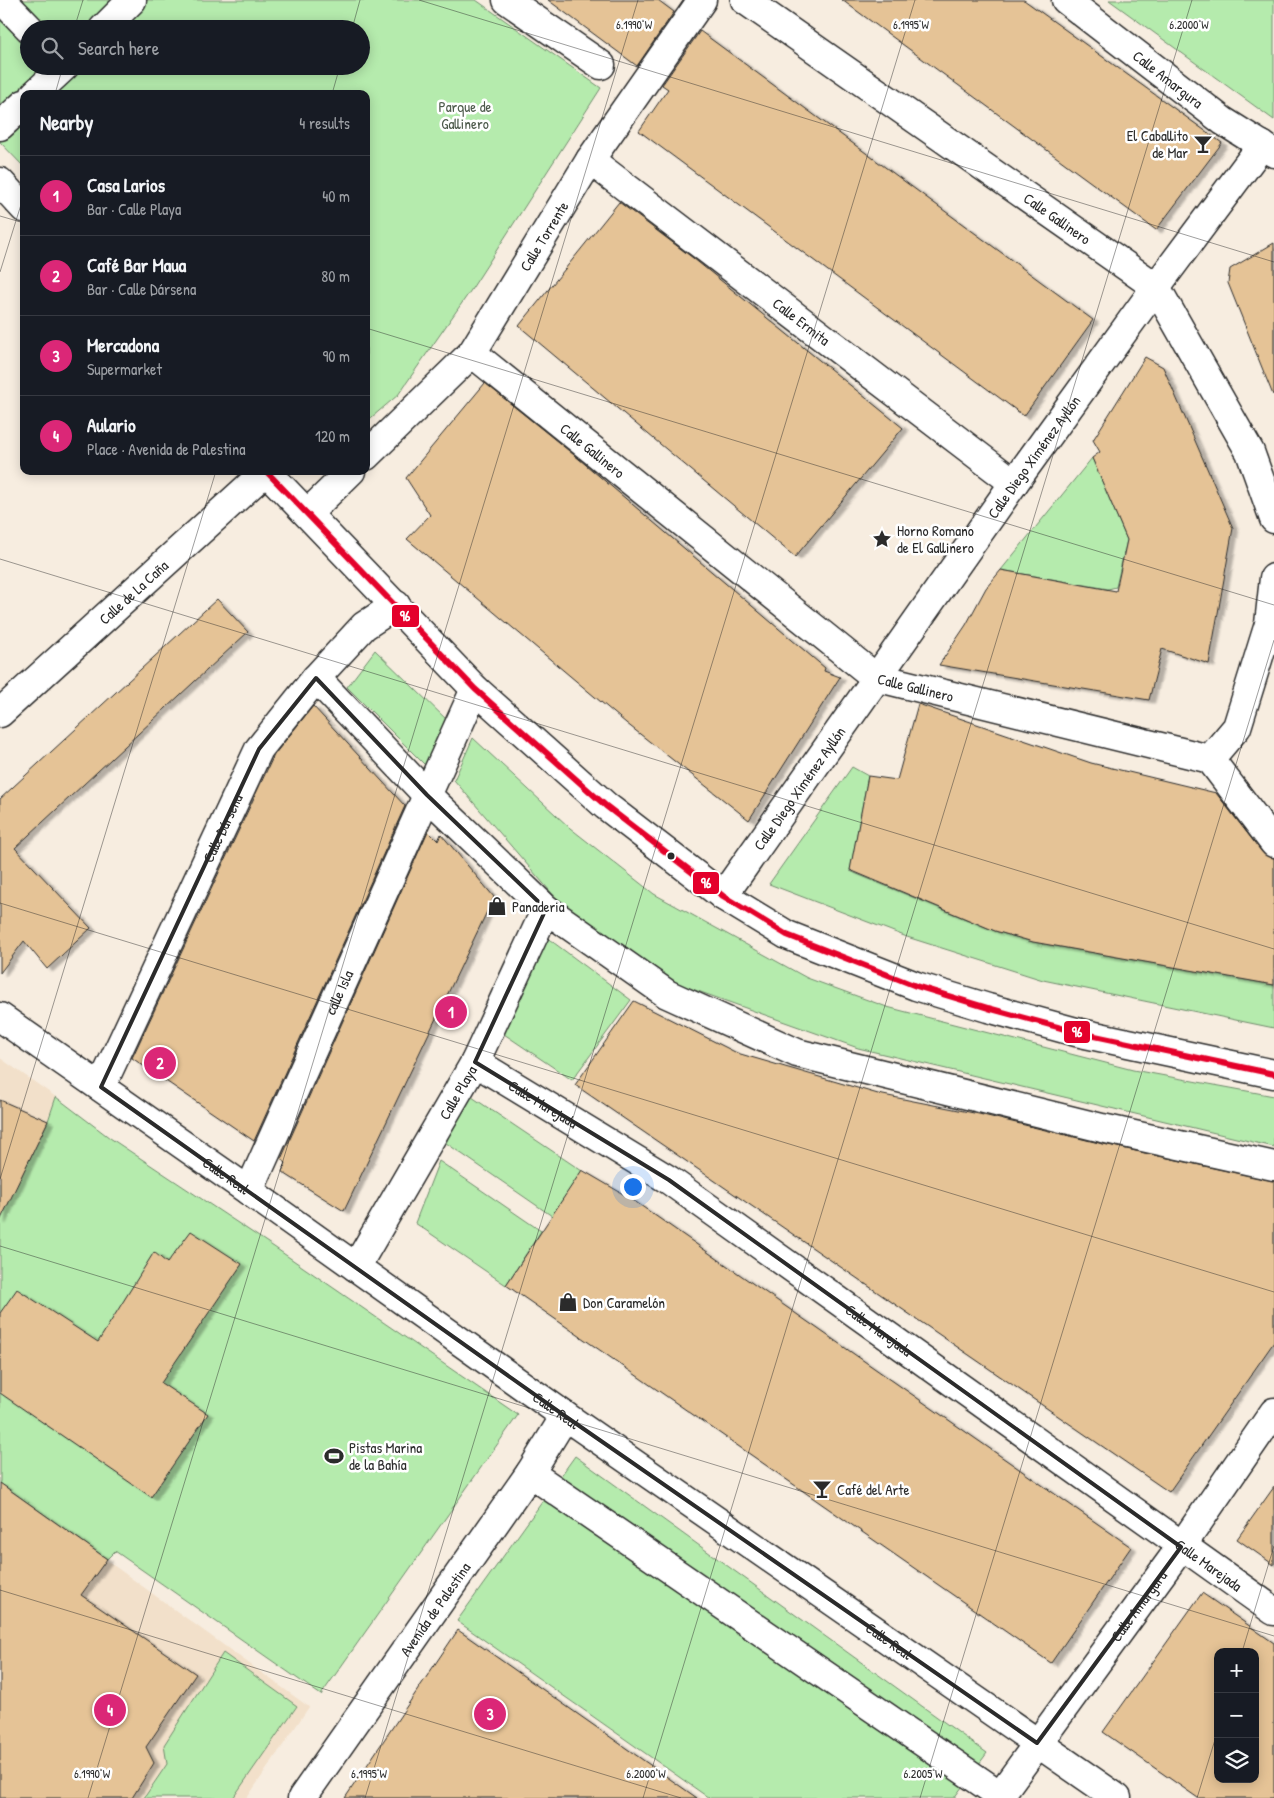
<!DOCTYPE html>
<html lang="en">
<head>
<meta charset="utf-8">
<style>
  body { margin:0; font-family:"Patrick Hand",sans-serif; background:#242831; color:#f1f3f6 }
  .controls { position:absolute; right:15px; bottom:15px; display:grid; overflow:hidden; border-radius:10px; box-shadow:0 2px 12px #0003 }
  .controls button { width:45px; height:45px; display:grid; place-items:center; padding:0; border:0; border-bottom:1px solid #363941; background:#171b24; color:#f1f3f6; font:25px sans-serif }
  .you { position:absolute; left:632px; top:1186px; width:18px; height:18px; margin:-12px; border:4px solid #fff; border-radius:50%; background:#1a73e8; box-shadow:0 0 0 8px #1a73e833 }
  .badge { display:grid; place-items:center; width:32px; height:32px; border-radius:50%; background:#db2777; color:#fff; font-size:16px; font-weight:700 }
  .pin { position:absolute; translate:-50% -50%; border:2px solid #fff; box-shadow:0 1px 5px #0006 }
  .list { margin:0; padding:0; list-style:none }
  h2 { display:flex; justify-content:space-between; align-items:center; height:65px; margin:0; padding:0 20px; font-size:21px }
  h2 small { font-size:16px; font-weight:400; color:#9ea1a6 }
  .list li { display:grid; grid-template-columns:32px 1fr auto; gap:15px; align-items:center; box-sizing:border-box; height:80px; padding:0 20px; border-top:1px solid #363941 }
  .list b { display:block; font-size:19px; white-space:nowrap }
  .list p { margin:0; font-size:16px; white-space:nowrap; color:#9ea1a6 }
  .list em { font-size:16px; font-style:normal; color:#9ea1a6 }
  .icon { flex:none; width:28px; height:28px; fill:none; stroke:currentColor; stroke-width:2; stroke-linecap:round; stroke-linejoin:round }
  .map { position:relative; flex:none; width:1274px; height:1798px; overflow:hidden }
  .search { position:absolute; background:#171b24; box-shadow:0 2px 12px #0003; left:20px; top:20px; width:350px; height:55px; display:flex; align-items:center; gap:12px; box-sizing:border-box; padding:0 18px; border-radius:28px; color:#9ea1a6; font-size:19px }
  .panel { position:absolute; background:#171b24; box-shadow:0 2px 12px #0003; left:20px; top:90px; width:350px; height:385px; border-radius:10px }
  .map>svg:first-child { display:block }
  .built { fill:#f2e0ca }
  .green { fill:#b5ebad; stroke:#708b6c; fill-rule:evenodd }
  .building { fill:#e5c396; stroke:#2b2b2b; fill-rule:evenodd; filter:url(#shadow) }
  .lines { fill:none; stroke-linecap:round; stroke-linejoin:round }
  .minor-casing { stroke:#2b2b2b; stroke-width:31 }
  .minor { stroke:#fff; stroke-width:28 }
  .bus-1-casing { stroke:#fff; stroke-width:10 }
  .bus-1 { stroke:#e4002b; stroke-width:6 }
  .marked { fill:none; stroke:#2b2b2b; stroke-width:4; stroke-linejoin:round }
  .ticks { fill:none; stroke:#2b2b2b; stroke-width:1; stroke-opacity:0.45 }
  .bus-dot { fill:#2b2b2b; stroke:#fff; stroke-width:2 }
  .labels { text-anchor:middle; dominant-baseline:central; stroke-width:5; stroke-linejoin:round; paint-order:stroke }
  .street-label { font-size:15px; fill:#2b2b2b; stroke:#fff }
  .park-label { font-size:15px; fill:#4e5b4c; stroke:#fff }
  .poi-label { font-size:15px; fill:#2b2b2b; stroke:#fff; text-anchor:start }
  .ticks-label { font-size:12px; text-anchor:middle; fill:#2b2b2b; stroke:#fff; stroke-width:5; stroke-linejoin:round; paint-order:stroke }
  .line-badge { stroke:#fff; stroke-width:2 }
  .badge-label { font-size:14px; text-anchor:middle; font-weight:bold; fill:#fff }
</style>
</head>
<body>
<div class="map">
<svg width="1274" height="1798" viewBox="0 0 1274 1798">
  <defs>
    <filter id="shadow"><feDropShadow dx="5.5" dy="3" stdDeviation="1" flood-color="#0004"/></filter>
  </defs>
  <rect width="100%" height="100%" fill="#f7ede0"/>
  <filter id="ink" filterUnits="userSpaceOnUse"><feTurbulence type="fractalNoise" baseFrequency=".02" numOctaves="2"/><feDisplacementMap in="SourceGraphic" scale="10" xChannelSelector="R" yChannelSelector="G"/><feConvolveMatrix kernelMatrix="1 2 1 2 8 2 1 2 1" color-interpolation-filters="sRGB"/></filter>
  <g filter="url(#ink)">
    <!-- built -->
    <path class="built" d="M 0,1058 L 56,1097 L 48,1121 L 17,1185 L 0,1183 Z
      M 0,1483 L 309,1707 L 247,1798 L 0,1798 Z"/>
    <!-- green -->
    <path class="green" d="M 0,0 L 476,0 L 601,88 L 471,290 L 398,395 L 366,422 L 366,94 L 24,94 L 24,167 L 0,142 ZM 29,29 L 361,29 L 361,66 L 29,66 Z
      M 1109,0 L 1274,0 L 1274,120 Z
      M 1092,458 L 1127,540 L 1116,587 L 1108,589 L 1001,570 Z
      M 375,650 L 449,722 L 425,765 L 347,687 Z
      M 473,738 L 570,828 L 654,894 L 807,978 L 887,1007 L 1133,1070 L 1274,1096 L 1274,1147 L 858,1048 L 678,984 L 556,898 L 454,780 Z
      M 852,767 L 868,776 L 850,871 L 995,931 L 1033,942 L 1274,985 L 1274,1028 L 1043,980 L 907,937 L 769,884 Z
      M 542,934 L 631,1000 L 572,1080 L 501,1032 Z
      M 466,1093 L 582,1171 L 552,1216 L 446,1143 Z
      M 56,1097 L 110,1138 L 274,1247 L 518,1415 L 321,1695 L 115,1551 L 107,1559 L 0,1483 L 0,1183 L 17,1185 L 48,1121 Z
      M 439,1161 L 541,1231 L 506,1285 L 415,1223 Z
      M 575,1456 L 987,1753 L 954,1798 L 709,1798 L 457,1621 Z
      M 223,1653 L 297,1706 L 233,1798 L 144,1798 L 167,1764 L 164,1745 Z"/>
    <!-- building -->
    <path class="building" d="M 548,0 L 658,0 L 674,12 L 637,66 Z
      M 842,0 L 1024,0 L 1222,143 L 1156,230 Z
      M 700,31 L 1093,320 L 1024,416 L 639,131 L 668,89 L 662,85 Z
      M 619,202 L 693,258 L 903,428 L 795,557 L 519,326 Z
      M 1274,243 L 1274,394 L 1273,395 L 1228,283 L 1230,269 Z
      M 1145,357 L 1163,367 L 1233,528 L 1209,664 L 1162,649 L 1149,700 L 939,665 L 966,625 L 986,588 L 1001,570 L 1116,591 L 1127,540 L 1092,458 L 1100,452 L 1093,440 Z
      M 485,383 L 579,459 L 825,668 L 824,671 L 840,677 L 749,820 L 626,723 L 407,539 L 430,515 L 406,478 Z
      M 217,599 L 248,632 L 15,848 L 91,928 L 47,969 L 24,941 L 0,973 L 0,799 Z
      M 918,704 L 1091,763 L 1216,793 L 1262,852 L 1274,858 L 1274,985 L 1033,942 L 995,931 L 850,870 L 868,776 L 897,780 Z
      M 313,706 L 405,806 L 254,1141 L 132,1058 L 274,755 Z
      M 428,831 L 438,841 L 441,834 L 494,897 L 344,1211 L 282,1172 L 286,1163 L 281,1159 Z
      M 634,1001 L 737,1053 L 878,1094 L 979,1114 L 1099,1143 L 1274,1181 L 1274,1342 L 1169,1492 L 575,1085 Z
      M 0,1100 L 48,1121 L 0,1221 Z
      M 582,1170 L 630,1198 L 1131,1547 L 1051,1663 L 506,1285 Z
      M 191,1231 L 242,1264 L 161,1383 L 208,1414 L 151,1497 L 0,1393 L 0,1313 L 17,1289 L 98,1342 L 154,1252 L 167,1263 Z
      M 0,1483 L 107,1559 L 81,1595 L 196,1674 L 146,1747 L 154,1763 L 132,1798 L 0,1798 Z
      M 1274,1487 L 1274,1565 L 1237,1539 Z
      M 1202,1593 L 1274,1643 L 1274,1798 L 1198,1798 L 1103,1732 ZM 1218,1652 L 1255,1652 L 1255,1779 L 1218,1779 Z
      M 458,1630 L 697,1798 L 345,1798 Z"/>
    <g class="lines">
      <!-- minor casing -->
      <g class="minor-casing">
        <g id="minor">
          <path d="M 2,0 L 30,29"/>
          <path d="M 507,0 L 601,65"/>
          <path id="s1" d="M 745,0 L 1156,287 L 1250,452 L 1274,519"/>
          <path id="s2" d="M 1066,0 L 1223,121 L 1274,153"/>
          <path d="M 103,29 L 132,0"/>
          <path d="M 35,94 L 65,66"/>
          <path d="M 0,126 L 24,104"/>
          <path id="s3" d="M 590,160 L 1014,483"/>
          <path d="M 0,182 L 24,208"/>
          <path id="s4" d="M 472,353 L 875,677 L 1210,759 L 1237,727 L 1269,624 L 1274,578"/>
          <path id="s5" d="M 366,456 L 472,353 L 590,160 L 702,0"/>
          <path d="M 266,471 L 475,689 L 606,806 L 723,896 L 787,935 L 916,986 L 988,1008 L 1076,1032 L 1274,1074"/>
          <path d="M 308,513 L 351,471"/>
          <path d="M 316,678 L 427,795 L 546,909 L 667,994 L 797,1053 L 1102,1128 L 1274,1166"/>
          <path id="s6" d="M 0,713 L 266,471"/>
          <path d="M 1210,759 L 1274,843"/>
          <path id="s7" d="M 723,896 L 1014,483 L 1156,287 L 1262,145"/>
          <path id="s8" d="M 0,1017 L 249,1191 L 565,1416 L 1117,1798"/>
          <path id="s9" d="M 475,1062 L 669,1180 L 1274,1611"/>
          <path id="s10" d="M 101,1087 L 259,749 L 316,678 L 364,626 L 396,605"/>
          <path id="s11" d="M 249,1191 L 475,689"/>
          <path id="s12" d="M 356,1267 L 475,1062 L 546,909"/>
          <path d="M 530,1473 L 1000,1795"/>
          <path id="s13" d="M 302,1798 L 530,1473 L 565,1416"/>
          <path id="s14" d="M 998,1798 L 1181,1547 L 1274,1412"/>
        </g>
      </g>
      <!-- minor -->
      <use href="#minor" class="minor"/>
      <!-- bus-1 casing -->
      <g class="bus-1-casing">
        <path id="bus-1" d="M 266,471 L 475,689 L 606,806 L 723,896 L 787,935 L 916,986 L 988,1008 L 1076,1032 L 1274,1074"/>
      </g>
      <!-- bus-1 -->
      <use href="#bus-1" class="bus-1"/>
    </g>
  </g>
  <!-- marked area -->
  <path class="marked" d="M 316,678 L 427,795 L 546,909 L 475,1062 L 669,1180 L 1181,1547 L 1037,1743 L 565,1416 L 101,1087 L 259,749 Z"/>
  <!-- ticks -->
  <path class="ticks" d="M 419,0 L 1274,262M 74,29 L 83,0M 352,29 L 360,0M 55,94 L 63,66M 332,94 L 340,66M 0,216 L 24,223M 0,272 L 24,195M 366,328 L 1274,605M 0,559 L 1274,949M 0,903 L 1274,1292M 0,1179 L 216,471M 0,1246 L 1274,1636M 0,1590 L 681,1798M 1242,1652 L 1274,1546M 88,1798 L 638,0M 365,1798 L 915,0M 643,1798 L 1192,0M 920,1798 L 1274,640M 1197,1798 L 1218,1730"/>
  <!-- icons -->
  <defs>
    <g id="bar-bare" transform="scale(1.5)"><path d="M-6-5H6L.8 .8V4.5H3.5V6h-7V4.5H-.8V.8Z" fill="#2b2b2b" stroke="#fff" stroke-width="2.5" paint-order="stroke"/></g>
    <g id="sight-bare" transform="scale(1.5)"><path d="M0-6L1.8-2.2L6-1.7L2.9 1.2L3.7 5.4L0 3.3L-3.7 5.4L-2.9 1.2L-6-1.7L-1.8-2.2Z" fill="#2b2b2b" stroke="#fff" stroke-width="2.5" paint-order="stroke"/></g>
    <g id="shop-bare" transform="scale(1.5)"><path d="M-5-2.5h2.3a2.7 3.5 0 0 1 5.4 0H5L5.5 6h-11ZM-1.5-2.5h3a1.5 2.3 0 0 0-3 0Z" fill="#2b2b2b" stroke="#fff" stroke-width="2.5" paint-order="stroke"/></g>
    <g id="stadium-bare" transform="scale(1.5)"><path d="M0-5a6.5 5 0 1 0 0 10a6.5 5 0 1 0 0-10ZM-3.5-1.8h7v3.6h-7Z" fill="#2b2b2b" stroke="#fff" stroke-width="2.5" paint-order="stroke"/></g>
  </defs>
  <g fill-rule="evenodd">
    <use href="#bar-bare" x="1203" y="144"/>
    <use href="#sight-bare" x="882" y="539"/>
    <use href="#shop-bare" x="497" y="906"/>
    <use href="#shop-bare" x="568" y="1302"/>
    <use href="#stadium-bare" x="334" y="1456"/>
    <use href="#bar-bare" x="822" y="1489"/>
  </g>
  <!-- markers -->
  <circle class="bus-dot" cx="671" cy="856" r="4.5"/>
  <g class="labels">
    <!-- street labels -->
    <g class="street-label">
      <text stroke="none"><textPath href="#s2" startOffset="129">Calle Amargura</textPath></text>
      <text stroke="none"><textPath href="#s1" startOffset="381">Calle Gallinero</textPath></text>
      <text stroke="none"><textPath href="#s5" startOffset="285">Calle Torrente</textPath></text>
      <text stroke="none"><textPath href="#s3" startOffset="266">Calle Ermita</textPath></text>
      <text stroke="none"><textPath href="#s4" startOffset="155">Calle Gallinero</textPath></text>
      <text stroke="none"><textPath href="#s7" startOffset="538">Calle Diego Ximénez Ayllón</textPath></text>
      <text stroke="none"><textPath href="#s6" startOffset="180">Calle de La Caña</textPath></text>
      <text stroke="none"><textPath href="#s4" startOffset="559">Calle Gallinero</textPath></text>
      <text stroke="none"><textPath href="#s7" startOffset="132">Calle Diego Ximénez Ayllón</textPath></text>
      <text stroke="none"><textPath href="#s10" startOffset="286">Calle Dársena</textPath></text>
      <text stroke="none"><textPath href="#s11" startOffset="218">calle Isla</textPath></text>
      <text stroke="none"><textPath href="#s12" startOffset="202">Calle Playa</textPath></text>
      <text stroke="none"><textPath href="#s9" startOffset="80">Calle Marejada</textPath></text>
      <text stroke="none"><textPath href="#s8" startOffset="276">Calle Real</textPath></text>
      <text stroke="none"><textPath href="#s9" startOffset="485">Calle Marejada</textPath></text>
      <text stroke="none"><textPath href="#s8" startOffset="681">Calle Real</textPath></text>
      <text stroke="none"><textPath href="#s9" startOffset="890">Calle Marejada</textPath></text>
      <text stroke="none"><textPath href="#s14" startOffset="238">Calle Amargura</textPath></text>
      <text stroke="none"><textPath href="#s13" startOffset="231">Avenida de Palestina</textPath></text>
      <text stroke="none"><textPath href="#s8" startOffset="1086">Calle Real</textPath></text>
    </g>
    <!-- park labels -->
    <g class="park-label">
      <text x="465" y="106">Parque de<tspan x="465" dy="17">Gallinero</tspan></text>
    </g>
    <!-- poi labels -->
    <g class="poi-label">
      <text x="1188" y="135" text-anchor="end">El Caballito<tspan x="1188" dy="17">de Mar</tspan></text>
      <text x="897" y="530">Horno Romano<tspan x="897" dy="17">de El Gallinero</tspan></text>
      <text x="512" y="906">Panaderia</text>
      <text x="583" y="1302">Don Caramelón</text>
      <text x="349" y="1447">Pistas Marina<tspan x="349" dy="17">de la Bahía</tspan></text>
      <text x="837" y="1489">Café del Arte</text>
    </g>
  </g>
  <g class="ticks-label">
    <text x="634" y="29">6.1990°W</text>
    <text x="911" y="29">6.1995°W</text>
    <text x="1189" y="29">6.2000°W</text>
    <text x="92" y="1778">6.1990°W</text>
    <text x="369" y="1778">6.1995°W</text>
    <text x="646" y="1778">6.2000°W</text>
    <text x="923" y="1778">6.2005°W</text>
  </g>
  <g class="line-badge">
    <rect x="391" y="604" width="29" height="24" rx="5" fill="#e4002b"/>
    <rect x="692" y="871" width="28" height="24" rx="5" fill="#e4002b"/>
    <rect x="1063" y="1020" width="28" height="24" rx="5" fill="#e4002b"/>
  </g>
  <g class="badge-label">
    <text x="405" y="621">96</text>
    <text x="706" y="888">96</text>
    <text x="1077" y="1037">96</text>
  </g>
</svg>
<div class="controls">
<button>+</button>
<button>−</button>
<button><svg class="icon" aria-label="layers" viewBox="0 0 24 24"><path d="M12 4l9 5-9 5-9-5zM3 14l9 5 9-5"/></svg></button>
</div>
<div class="you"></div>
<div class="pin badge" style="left:451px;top:1012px">1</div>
<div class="pin badge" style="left:160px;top:1063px">2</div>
<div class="pin badge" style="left:490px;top:1714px">3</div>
<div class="pin badge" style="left:110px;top:1710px">4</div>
<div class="search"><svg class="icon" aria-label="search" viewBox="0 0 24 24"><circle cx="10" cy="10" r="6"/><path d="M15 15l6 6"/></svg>Search here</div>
<section class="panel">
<h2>Nearby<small>4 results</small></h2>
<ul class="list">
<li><span class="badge">1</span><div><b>Casa Larios</b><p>Bar · Calle Playa</p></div><em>40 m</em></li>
<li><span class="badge">2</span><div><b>Café Bar Maua</b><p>Bar · Calle Dársena</p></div><em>80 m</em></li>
<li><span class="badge">3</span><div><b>Mercadona</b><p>Supermarket</p></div><em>90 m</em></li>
<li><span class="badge">4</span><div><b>Aulario</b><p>Place · Avenida de Palestina</p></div><em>120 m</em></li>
</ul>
</section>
</div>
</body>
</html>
